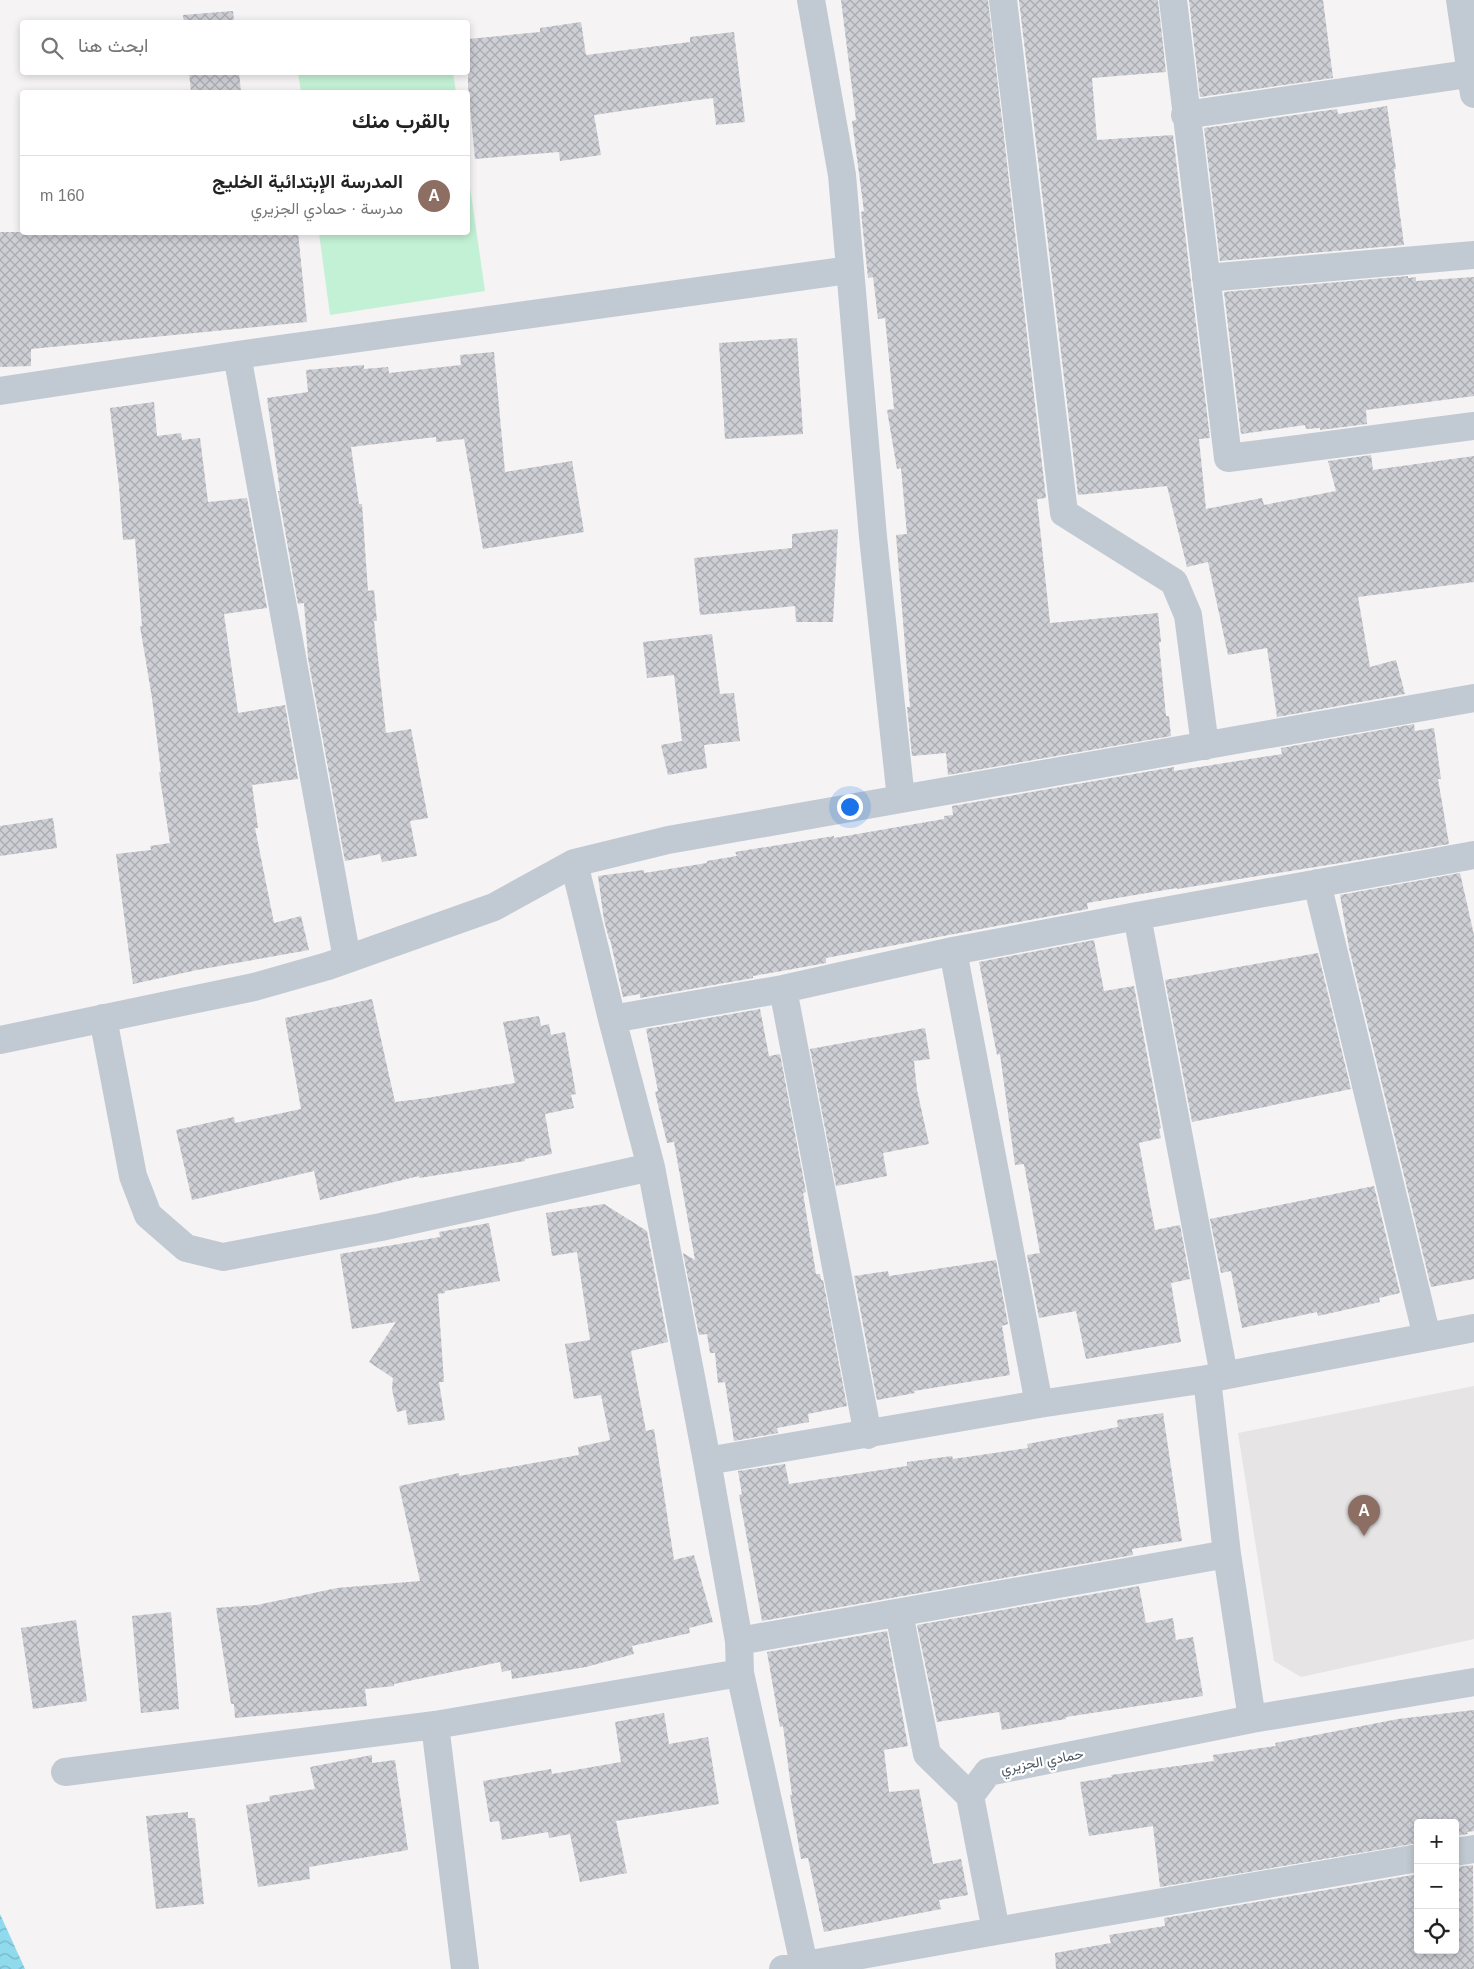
<!DOCTYPE html>
<html lang="ar">
<head>
<meta charset="utf-8">
<style>
  body { margin:0; font-family:Helvetica,Vazirmatn,sans-serif; background:#f6f6f6; color:#222; direction:rtl }
  .controls { position:absolute; right:15px; bottom:15px; display:grid; overflow:hidden; border-radius:5px; box-shadow:0 2px 8px #0003 }
  .controls button { width:45px; height:45px; display:grid; place-items:center; padding:0; border:0; border-bottom:1px solid #e0e0e0; background:#fff; color:#222; font:25px sans-serif }
  .you { position:absolute; left:849px; top:806px; width:18px; height:18px; margin:-12px; border:4px solid #fff; border-radius:50%; background:#1a73e8; box-shadow:0 0 0 8px #1a73e833 }
  .badge { display:grid; place-items:center; width:32px; height:32px; border-radius:50%; background:#1a73e8; color:#fff; font-size:16px; font-weight:700 }
  .pin { position:absolute; translate:-50% -41px; filter:drop-shadow(0 1px 2px #0008) }
  .pin::after { content:''; position:absolute; top:26px; width:18px; height:15px; background:inherit; clip-path:polygon(0 0,100% 0,50% 100%) }
  .list { margin:0; padding:0; list-style:none }
  h2 { display:flex; justify-content:space-between; align-items:center; height:65px; margin:0; padding:0 20px; font-size:21px }
  h2 small { font-size:16px; font-weight:400; color:#767676 }
  .list li { display:grid; grid-template-columns:32px 1fr auto; gap:15px; align-items:center; box-sizing:border-box; height:80px; padding:0 20px; border-top:1px solid #e0e0e0 }
  .list b { display:block; font-size:19px; white-space:nowrap }
  .list p { margin:0; font-size:16px; white-space:nowrap; color:#767676 }
  .list em { font-size:16px; font-style:normal; color:#767676 }
  .icon { flex:none; width:28px; height:28px; fill:none; stroke:currentColor; stroke-width:2; stroke-linecap:round; stroke-linejoin:round }
  .map { position:relative; flex:none; width:1474px; height:1969px; overflow:hidden; direction:ltr }
  .search { position:absolute; background:#fff; box-shadow:0 2px 8px #0003; left:20px; top:20px; width:450px; height:55px; display:flex; align-items:center; gap:12px; box-sizing:border-box; padding:0 18px; border-radius:5px; color:#767676; font-size:19px }
  .panel { position:absolute; background:#fff; box-shadow:0 2px 8px #0003; left:20px; top:90px; width:450px; height:145px; border-radius:5px; direction:rtl }
  .map>svg:first-child { display:block }
  .education { fill:#e6e4e5 }
  .garden { fill:#c3f1d5 }
  .water { fill:url(#water-waves) }
  .building { fill:url(#building-cross-hatch) }
  .lines { fill:none; stroke-linecap:round; stroke-linejoin:round }
  .minor { stroke:#c1cad2; stroke-width:28 }
  .labels { text-anchor:middle; dominant-baseline:central; stroke-width:4.5; stroke-linejoin:round; paint-order:stroke }
  .street-label { font-size:14px; fill:#4a5661; stroke:#fff }
</style>
</head>
<body>
<div class="map">
<svg width="1474" height="1969" viewBox="0 0 1474 1969">
  <defs>
    <pattern id="water-waves" width="16" height="10" patternUnits="userSpaceOnUse" patternTransform="scale(1.25)"><rect width="16" height="10" fill="#90daee"/><path d="M0 5q4-4 8 0t8 0" fill="none" stroke="#78b4c4"/></pattern>
    <pattern id="building-cross-hatch" width="8" height="8" patternUnits="userSpaceOnUse" patternTransform="scale(1.25)"><rect width="8" height="8" fill="#cdcfd5"/><path d="M0 0l8 8M0 8l8-8" fill="none" stroke="#a8abb0"/></pattern>
  </defs>
  <rect width="100%" height="100%" fill="#f5f3f3"/>
  <!-- education -->
  <path class="education" d="M 1474,1386 L 1474,1639 L 1301,1677 L 1274,1661 L 1238,1433 Z"/>
  <!-- garden -->
  <path class="garden" d="M 298,73 L 453,73 L 456,92 L 301,92 Z
    M 468,173 L 485,291 L 330,315 L 319,233 L 468,232 Z"/>
  <!-- water -->
  <path class="water" d="M 0,1914 L 25,1969 L 0,1969 Z"/>
  <!-- building -->
  <path class="building" d="M 841,0 L 988,0 L 1046,498 L 1037,499 L 1050,623 L 1158,613 L 1161,642 L 1159,642 L 1166,716 L 1169,716 L 1171,736 L 948,775 L 946,753 L 912,756 L 907,707 L 910,707 L 896,535 L 907,534 L 901,468 L 897,469 L 887,410 L 894,409 L 885,318 L 878,319 L 873,277 L 868,278 L 861,212 L 864,211 L 852,121 L 856,120 Z
    M 1019,0 L 1158,0 L 1166,72 L 1092,78 L 1097,140 L 1173,135 L 1210,438 L 1199,439 L 1206,509 L 1262,498 L 1264,505 L 1336,491 L 1328,461 L 1371,455 L 1373,470 L 1474,456 L 1474,582 L 1358,597 L 1370,667 L 1396,660 L 1405,694 L 1277,717 L 1267,648 L 1228,655 L 1208,562 L 1187,567 L 1167,486 L 1078,495 Z
    M 1189,0 L 1323,0 L 1333,78 L 1200,97 Z
    M 233,11 L 234,22 L 184,22 L 183,15 Z
    M 581,22 L 586,55 L 690,42 L 690,37 L 734,32 L 745,122 L 716,125 L 713,98 L 683,102 L 594,115 L 601,155 L 560,161 L 559,152 L 475,159 L 468,85 L 468,39 L 540,32 L 540,28 Z
    M 189,72 L 239,72 L 241,92 L 191,92 Z
    M 1387,106 L 1396,169 L 1394,169 L 1404,245 L 1220,261 L 1204,128 L 1337,109 L 1338,114 Z
    M 0,232 L 298,232 L 307,322 L 31,349 L 31,366 L 0,367 Z
    M 1408,276 L 1408,278 L 1416,277 L 1416,281 L 1474,277 L 1474,396 L 1366,410 L 1367,424 L 1320,430 L 1320,428 L 1306,429 L 1305,425 L 1241,434 L 1224,292 Z
    M 797,338 L 803,434 L 725,439 L 719,343 Z
    M 494,352 L 505,472 L 572,461 L 584,532 L 483,549 L 464,439 L 436,442 L 436,437 L 351,447 L 359,504 L 362,504 L 368,591 L 374,590 L 377,621 L 374,621 L 386,733 L 411,729 L 428,818 L 410,821 L 417,856 L 382,862 L 380,854 L 345,861 L 308,658 L 304,603 L 298,604 L 278,491 L 280,491 L 267,398 L 308,392 L 306,370 L 364,365 L 364,369 L 388,367 L 389,373 L 461,365 L 460,355 Z
    M 154,402 L 157,436 L 181,433 L 182,440 L 200,438 L 208,502 L 247,498 L 267,608 L 224,614 L 238,713 L 285,705 L 298,779 L 252,785 L 258,828 L 255,828 L 274,923 L 301,916 L 309,950 L 197,970 L 133,984 L 116,854 L 151,850 L 150,846 L 170,843 L 159,772 L 161,772 L 152,698 L 140,626 L 142,626 L 135,539 L 123,540 L 119,486 L 110,408 Z
    M 838,529 L 833,622 L 796,622 L 795,606 L 700,615 L 694,558 L 792,548 L 792,534 Z
    M 712,634 L 720,694 L 734,693 L 740,741 L 704,745 L 707,768 L 668,775 L 661,745 L 682,741 L 674,675 L 647,678 L 643,642 Z
    M 1414,724 L 1415,731 L 1434,728 L 1441,779 L 1438,779 L 1449,844 L 1334,864 L 1177,889 L 1177,888 L 1087,903 L 1088,909 L 826,958 L 826,963 L 753,976 L 753,978 L 640,998 L 640,994 L 623,997 L 610,939 L 609,939 L 604,920 L 598,876 L 644,870 L 644,873 L 707,863 L 707,861 L 737,856 L 735,852 L 834,836 L 834,838 L 944,819 L 944,816 L 953,815 L 952,806 L 1174,767 L 1174,771 L 1282,754 L 1281,748 Z
    M 53,818 L 57,848 L 0,856 L 0,826 Z
    M 1460,873 L 1474,935 L 1474,1279 L 1431,1287 L 1349,948 L 1340,895 Z
    M 1094,940 L 1104,991 L 1134,986 L 1161,1128 L 1159,1129 L 1161,1138 L 1139,1143 L 1155,1230 L 1180,1225 L 1190,1279 L 1171,1283 L 1181,1342 L 1086,1359 L 1076,1311 L 1039,1318 L 1027,1255 L 1040,1253 L 1024,1164 L 1015,1165 L 1000,1054 L 997,1055 L 979,962 Z
    M 1318,953 L 1351,1089 L 1192,1122 L 1165,980 Z
    M 372,999 L 395,1102 L 427,1098 L 515,1083 L 503,1022 L 539,1016 L 541,1026 L 549,1024 L 551,1035 L 565,1032 L 576,1094 L 571,1095 L 574,1108 L 545,1114 L 552,1154 L 525,1159 L 525,1161 L 419,1178 L 419,1176 L 320,1200 L 314,1171 L 192,1200 L 176,1130 L 234,1117 L 235,1123 L 301,1109 L 285,1018 Z
    M 760,1009 L 769,1056 L 780,1054 L 806,1192 L 803,1193 L 816,1274 L 820,1274 L 821,1280 L 823,1280 L 847,1406 L 808,1414 L 809,1422 L 777,1428 L 778,1433 L 734,1441 L 725,1382 L 718,1383 L 715,1353 L 710,1353 L 707,1334 L 699,1335 L 683,1253 L 695,1260 L 674,1142 L 667,1143 L 655,1092 L 658,1091 L 646,1029 Z
    M 925,1028 L 930,1059 L 914,1061 L 917,1090 L 929,1144 L 883,1153 L 887,1176 L 836,1186 L 810,1049 Z
    M 1374,1186 L 1400,1293 L 1379,1298 L 1380,1302 L 1318,1316 L 1317,1312 L 1242,1328 L 1231,1271 L 1221,1273 L 1210,1219 Z
    M 604,1204 L 647,1231 L 668,1342 L 631,1351 L 646,1431 L 654,1429 L 674,1560 L 694,1555 L 713,1622 L 689,1628 L 690,1633 L 632,1646 L 634,1654 L 586,1667 L 512,1679 L 511,1670 L 502,1672 L 500,1662 L 394,1684 L 394,1686 L 365,1689 L 367,1706 L 235,1718 L 234,1704 L 231,1704 L 216,1608 L 257,1605 L 337,1588 L 420,1581 L 399,1486 L 459,1473 L 459,1476 L 579,1455 L 578,1447 L 610,1440 L 601,1395 L 574,1399 L 565,1344 L 590,1340 L 577,1252 L 552,1256 L 546,1213 Z
    M 489,1223 L 500,1281 L 445,1291 L 445,1293 L 438,1294 L 444,1382 L 439,1382 L 445,1420 L 408,1425 L 406,1410 L 397,1412 L 392,1389 L 393,1378 L 369,1362 L 396,1322 L 352,1329 L 340,1254 L 440,1237 L 439,1232 Z
    M 996,1260 L 1008,1324 L 1002,1326 L 1010,1375 L 914,1391 L 915,1393 L 877,1400 L 854,1276 L 888,1271 L 889,1276 Z
    M 1163,1413 L 1182,1541 L 1132,1549 L 1133,1555 L 762,1621 L 739,1495 L 742,1494 L 738,1471 L 785,1464 L 789,1484 L 907,1466 L 907,1462 L 952,1456 L 953,1459 L 1028,1448 L 1027,1444 L 1118,1427 L 1117,1420 Z
    M 1139,1586 L 1146,1623 L 1173,1618 L 1176,1640 L 1193,1637 L 1203,1696 L 1066,1717 L 1066,1719 L 1002,1730 L 999,1712 L 937,1722 L 917,1625 Z
    M 171,1612 L 179,1709 L 141,1713 L 132,1616 Z
    M 76,1620 L 87,1701 L 33,1709 L 21,1628 Z
    M 887,1631 L 908,1746 L 884,1750 L 889,1792 L 919,1789 L 933,1864 L 961,1859 L 968,1895 L 939,1900 L 941,1909 L 824,1932 L 808,1858 L 801,1859 L 790,1795 L 792,1795 L 783,1726 L 780,1727 L 767,1652 Z
    M 1474,1710 L 1474,1831 L 1467,1832 L 1468,1834 L 1455,1836 L 1455,1823 L 1418,1823 L 1418,1843 L 1160,1887 L 1153,1826 L 1089,1836 L 1080,1782 L 1112,1777 L 1111,1775 L 1214,1761 L 1213,1755 L 1276,1746 L 1275,1743 L 1398,1719 Z
    M 664,1713 L 669,1744 L 708,1737 L 719,1804 L 616,1821 L 627,1873 L 580,1882 L 570,1834 L 549,1838 L 548,1832 L 502,1840 L 499,1821 L 490,1822 L 483,1781 L 551,1769 L 552,1774 L 621,1762 L 615,1722 Z
    M 372,1755 L 372,1763 L 395,1760 L 408,1850 L 309,1867 L 310,1879 L 258,1887 L 246,1805 L 270,1801 L 269,1796 L 315,1789 L 310,1767 Z
    M 188,1812 L 188,1818 L 195,1818 L 204,1904 L 156,1909 L 146,1816 Z
    M 1473,1865 L 1474,1969 L 1056,1969 L 1055,1953 L 1111,1943 L 1109,1935 L 1165,1926 L 1164,1918 L 1418,1874 L 1418,1950 L 1455,1950 L 1455,1867 Z"/>
  <g class="lines">
    <!-- minor -->
    <path class="minor" d="M 1003,0 L 1064,513 L 1174,582 L 1188,615 L 1205,746
      M 1173,0 L 1228,458 L 1474,426
      M 1460,0 L 1474,94
      M 1185,115 L 1474,73
      M 1206,278 L 1474,255
      M 237,355 L 347,959
      M 0,391 L 237,355 L 849,270
      M 901,799 L 1474,698
      M 1317,883 L 1427,1337
      M 1137,916 L 1224,1375
      M 953,951 L 1039,1404
      M 783,989 L 868,1435
      M 103,1018 L 133,1176 L 148,1215 L 186,1248 L 223,1257 L 381,1227 L 651,1167
      M 612,1019 L 783,989 L 953,951 L 1137,916 L 1474,855
      M 0,1040 L 254,987 L 328,966 L 494,907 L 574,863
      M 1207,1379 L 1227,1554 L 1252,1719
      M 707,1461 L 1039,1404 L 1207,1379 L 1474,1328
      M 899,1613 L 927,1754 L 970,1796
      M 739,1641 L 1227,1554
      M 435,1725 L 465,1969
      M 65,1772 L 435,1725 L 740,1673
      M 1455,1852 L 1474,1849
      M 996,1931 L 1418,1858
      M 783,1969 L 996,1931 L 970,1796 L 988,1772 L 1252,1719 L 1474,1682
      M 805,1969 L 740,1673 L 739,1641 L 707,1461 L 651,1167 L 612,1019 L 574,863 L 668,840 L 901,799 L 873,537 L 842,175 L 811,0"/>
  </g>
  <g class="labels">
    <!-- street labels -->
    <g class="street-label">
      <text transform="translate(1042 1761) rotate(-11)">حمادي الجزيري</text>
    </g>
  </g>
</svg>
<div class="controls">
<button>+</button>
<button>−</button>
<button><svg class="icon" aria-label="locate" viewBox="0 0 24 24"><circle cx="12" cy="12" r="6"/><path d="M12 2v4M12 18v4M2 12h4M18 12h4"/></svg></button>
</div>
<div class="you"></div>
<div class="pin badge" style="left:1364px;top:1536px;background:#8d6e63">A</div>
<div class="search"><svg class="icon" aria-label="search" viewBox="0 0 24 24"><circle cx="10" cy="10" r="6"/><path d="M15 15l6 6"/></svg>ابحث هنا</div>
<section class="panel">
<h2>بالقرب منك<small></small></h2>
<ul class="list">
<li><span class="badge" style="background:#8d6e63">A</span><div><b>المدرسة الإبتدائية الخليج</b><p>مدرسة · حمادي الجزيري</p></div><em>160 m</em></li>
</ul>
</section>
</div>
</body>
</html>
